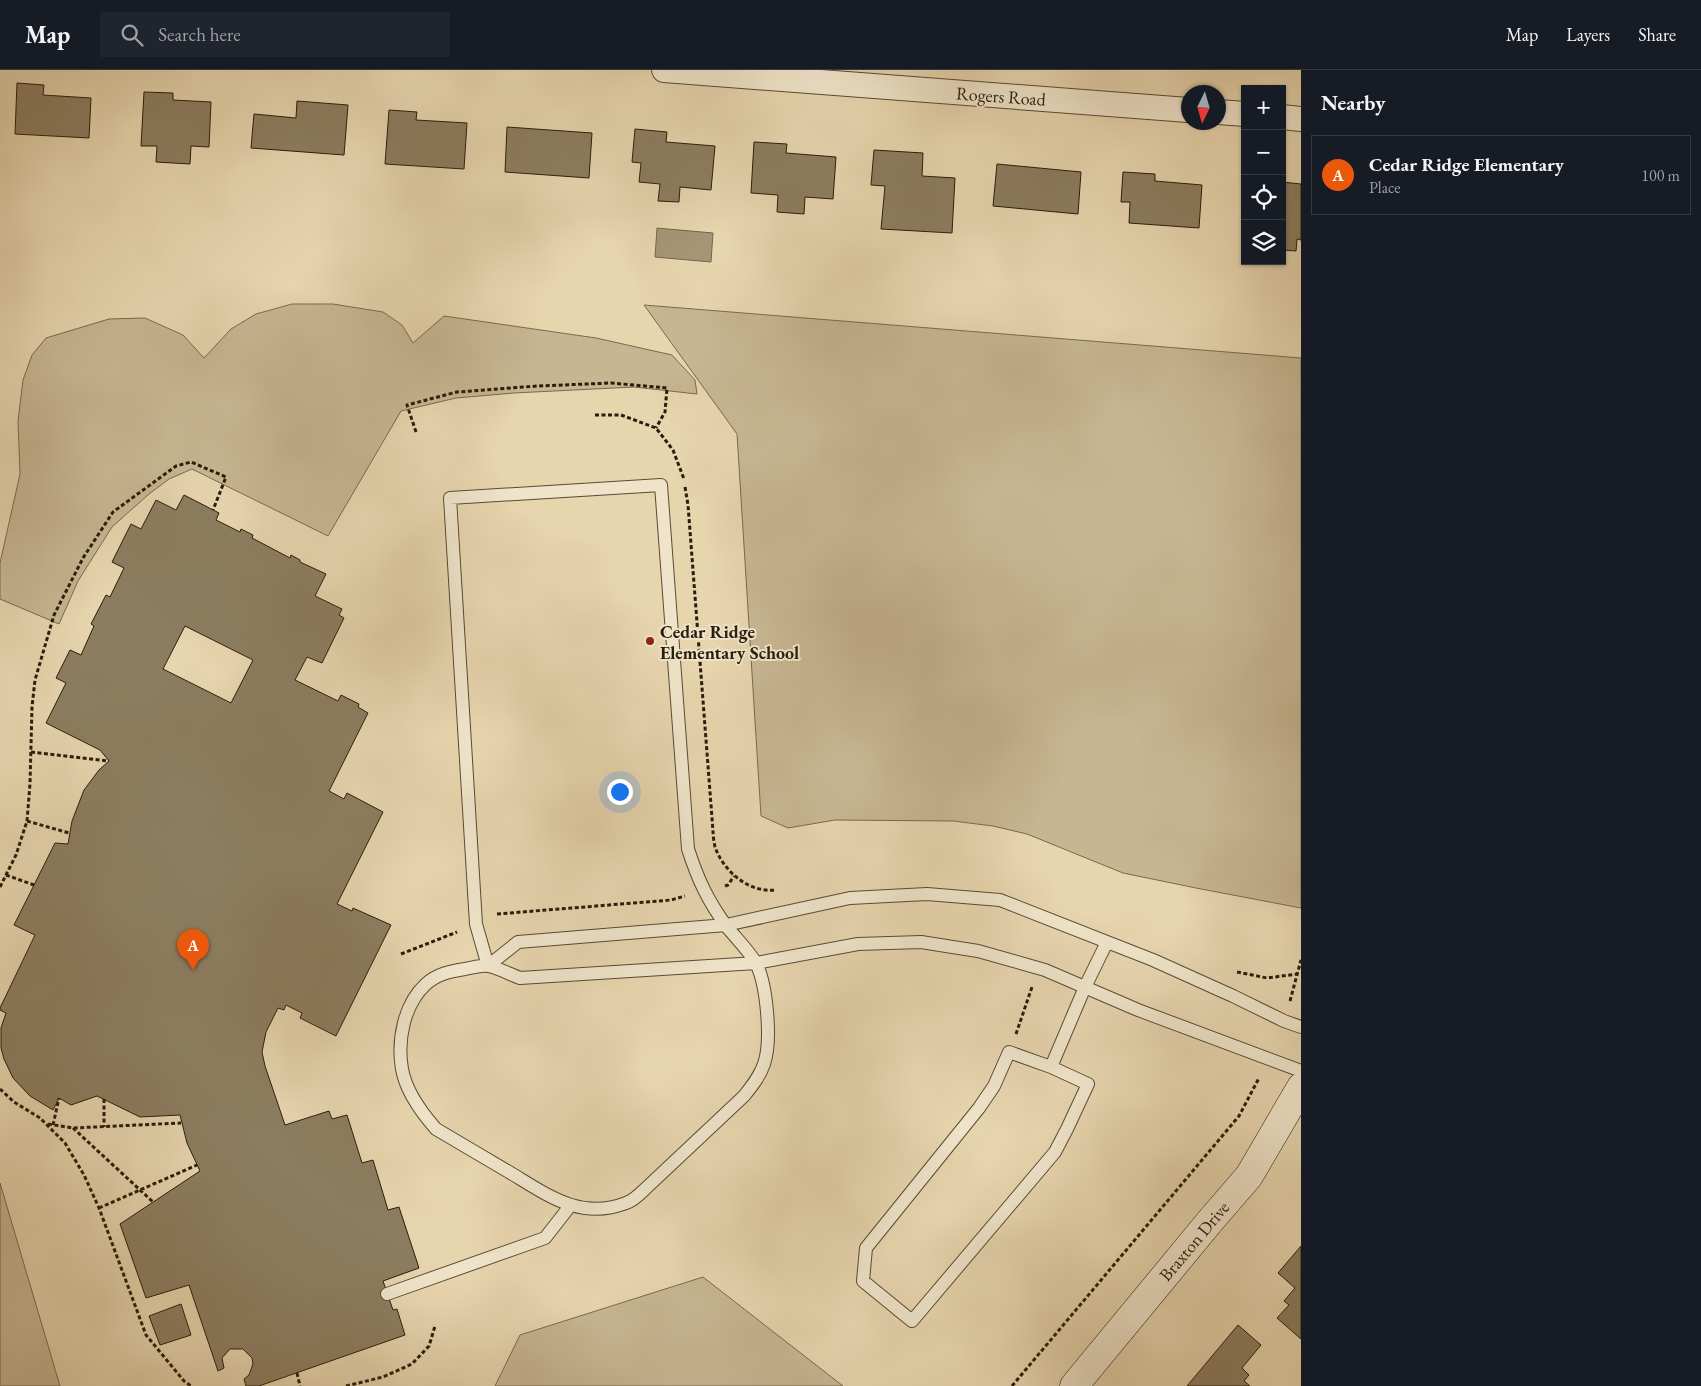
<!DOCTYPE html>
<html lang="en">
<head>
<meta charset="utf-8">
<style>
  body { margin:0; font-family:"EB Garamond",serif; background:#20242c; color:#f1f3f6 }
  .controls { position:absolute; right:15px; top:15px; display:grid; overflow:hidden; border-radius:0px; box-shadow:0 1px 4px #0004 }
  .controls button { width:45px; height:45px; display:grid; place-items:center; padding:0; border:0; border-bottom:1px solid #363941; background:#171b24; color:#f1f3f6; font:25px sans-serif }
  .compass { position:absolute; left:1181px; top:15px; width:45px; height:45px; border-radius:50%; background:#171b24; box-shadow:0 1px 4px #0004; rotate:185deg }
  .you { position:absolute; left:619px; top:721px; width:18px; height:18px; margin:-12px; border:4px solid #fff; border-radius:50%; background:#1a73e8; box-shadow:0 0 0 8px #1a73e833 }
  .badge { display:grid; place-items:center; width:32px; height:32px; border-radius:50%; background:#ea580c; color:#fff; font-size:16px; font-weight:700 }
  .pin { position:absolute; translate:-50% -41px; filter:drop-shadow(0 1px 2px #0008) }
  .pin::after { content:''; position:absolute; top:26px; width:18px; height:15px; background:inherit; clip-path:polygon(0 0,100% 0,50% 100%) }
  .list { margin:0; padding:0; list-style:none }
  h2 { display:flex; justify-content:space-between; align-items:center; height:65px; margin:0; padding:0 20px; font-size:21px }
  h2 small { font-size:16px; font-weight:400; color:#9ea1a6 }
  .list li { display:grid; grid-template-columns:32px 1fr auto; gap:15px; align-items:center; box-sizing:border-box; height:80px; margin:0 10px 10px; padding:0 10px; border:1px solid #363941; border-radius:0px }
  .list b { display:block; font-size:19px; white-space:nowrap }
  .list p { margin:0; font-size:16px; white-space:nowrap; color:#9ea1a6 }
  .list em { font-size:16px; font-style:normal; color:#9ea1a6 }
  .icon { flex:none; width:28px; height:28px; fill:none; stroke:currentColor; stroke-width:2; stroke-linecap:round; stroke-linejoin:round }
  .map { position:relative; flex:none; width:1301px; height:1316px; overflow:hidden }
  header { display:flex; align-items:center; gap:30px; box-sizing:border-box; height:70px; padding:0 25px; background:#171b24; border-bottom:1px solid #363941 }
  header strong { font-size:24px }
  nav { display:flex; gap:28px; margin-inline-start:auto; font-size:18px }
  .search { width:350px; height:45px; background:#20242c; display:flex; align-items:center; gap:12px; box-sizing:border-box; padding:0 18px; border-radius:0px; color:#9ea1a6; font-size:19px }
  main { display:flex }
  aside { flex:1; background:#171b24 }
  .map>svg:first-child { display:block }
  .green { fill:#c7b692; stroke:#786a4f }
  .water { fill:#a69677; stroke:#74664c }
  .building { fill:#8c7d60; stroke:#291d0c; fill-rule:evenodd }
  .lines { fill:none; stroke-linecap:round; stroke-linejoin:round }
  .lane-casing { stroke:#584b34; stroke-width:14 }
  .street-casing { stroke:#584b34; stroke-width:26 }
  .secondary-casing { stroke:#291d0c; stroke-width:29 }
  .path { stroke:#291d0c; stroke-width:3; stroke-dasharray:4 2.5; stroke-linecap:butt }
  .lane { stroke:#efe4ca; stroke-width:12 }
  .street { stroke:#efe4ca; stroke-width:24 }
  .secondary { stroke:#efe4ca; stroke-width:28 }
  .poi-dot { fill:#8f2418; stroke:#efe4ca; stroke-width:2 }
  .labels { text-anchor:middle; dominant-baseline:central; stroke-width:4; stroke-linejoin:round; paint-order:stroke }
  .street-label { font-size:18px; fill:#291d0c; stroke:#efe4ca }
  .poi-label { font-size:18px; font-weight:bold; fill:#291d0c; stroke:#efe4ca; text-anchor:start }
</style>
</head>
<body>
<header>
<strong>Map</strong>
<div class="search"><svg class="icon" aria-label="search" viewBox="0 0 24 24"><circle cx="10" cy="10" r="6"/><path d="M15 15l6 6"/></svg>Search here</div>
<nav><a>Map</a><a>Layers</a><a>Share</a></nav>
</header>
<main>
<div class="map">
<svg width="1301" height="1316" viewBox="0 0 1301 1316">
  <rect width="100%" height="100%" fill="#e7d5ae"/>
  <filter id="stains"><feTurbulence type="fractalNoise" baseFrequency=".004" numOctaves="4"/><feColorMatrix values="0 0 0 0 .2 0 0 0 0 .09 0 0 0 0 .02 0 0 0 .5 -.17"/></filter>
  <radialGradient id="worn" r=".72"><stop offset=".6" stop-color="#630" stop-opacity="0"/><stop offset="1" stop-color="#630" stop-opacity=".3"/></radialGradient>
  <!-- green -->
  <path class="green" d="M 292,234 L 333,234 L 383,242 L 402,255 L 413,273 L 444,246 L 596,268 L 672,285 L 695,310 L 697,324 L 634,317 L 514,323 L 456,328 L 401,341 L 328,466 L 192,399 L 169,409 L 149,424 L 112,457 L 78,511 L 59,554 L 0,529 L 0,493 L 20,404 L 18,351 L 23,310 L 32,285 L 46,268 L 109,249 L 145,248 L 183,265 L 204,288 L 231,259 L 256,244 Z
    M 644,235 L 1301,288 L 1301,838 L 1196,818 L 1123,803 L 1027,764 L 993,756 L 953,751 L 835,750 L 788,758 L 761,746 L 737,364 Z
    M 0,1113 L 60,1316 L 0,1316 Z
    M 703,1207 L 843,1316 L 495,1316 L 520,1265 Z"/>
  <!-- water -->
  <path class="water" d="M 657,158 L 713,163 L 711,192 L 655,187 Z"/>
  <!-- building -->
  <path class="building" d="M 17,13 L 44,15 L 43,25 L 91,28 L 89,68 L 15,64 Z
    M 144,22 L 173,23 L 173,30 L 211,32 L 209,77 L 191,76 L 190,94 L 156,92 L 157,76 L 141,76 Z
    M 297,31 L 348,35 L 344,85 L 251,78 L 254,44 L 296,48 Z
    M 389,40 L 417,42 L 416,50 L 467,53 L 464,99 L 385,94 Z
    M 507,57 L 592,63 L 589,108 L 505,102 Z
    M 635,59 L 667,62 L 666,72 L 715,76 L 711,120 L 680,117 L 679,132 L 658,131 L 660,114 L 639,112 L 641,93 L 632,92 Z
    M 754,72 L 787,74 L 786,83 L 836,87 L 833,129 L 805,127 L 804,144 L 777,142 L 778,125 L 751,123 Z
    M 874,80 L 923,83 L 922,106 L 955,108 L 952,163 L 881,159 L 885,116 L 871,115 Z
    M 997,94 L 1081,102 L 1078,144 L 993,136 Z
    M 1123,102 L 1155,104 L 1155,111 L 1202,115 L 1199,158 L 1129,153 L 1130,132 L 1121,132 Z
    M 1282,112 L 1301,114 L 1301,170 L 1297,169 L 1296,181 L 1282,180 Z
    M 184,425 L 219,443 L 216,450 L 240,462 L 241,459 L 253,465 L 252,468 L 290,488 L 291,485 L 300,490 L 300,492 L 326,504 L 315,526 L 342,539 L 339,545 L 344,548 L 322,593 L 307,587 L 295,610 L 338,631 L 341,625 L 359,634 L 358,637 L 368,643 L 329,721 L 344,729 L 347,723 L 383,742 L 337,834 L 352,841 L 353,838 L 391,855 L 336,966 L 300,948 L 302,943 L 286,935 L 284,940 L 278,938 L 266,962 L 262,982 L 265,996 L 285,1055 L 329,1041 L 332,1049 L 347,1045 L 362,1093 L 373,1090 L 388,1140 L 399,1137 L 419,1198 L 383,1211 L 393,1240 L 397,1239 L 405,1265 L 259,1316 L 246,1316 L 244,1309 L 249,1305 L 253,1294 L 252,1288 L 243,1279 L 230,1279 L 222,1288 L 224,1298 L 218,1301 L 189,1215 L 146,1228 L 120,1154 L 200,1101 L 187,1073 L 180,1045 L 140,1047 L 97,1026 L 71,1035 L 59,1028 L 53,1040 L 30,1026 L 13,1008 L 4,989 L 1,978 L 1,958 L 6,943 L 0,940 L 0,938 L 35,865 L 14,855 L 55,773 L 68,774 L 72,751 L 84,720 L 99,700 L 109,691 L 100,680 L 46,653 L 66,613 L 56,608 L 70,580 L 81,585 L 94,556 L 91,554 L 106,525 L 110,527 L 124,498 L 112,492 L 131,454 L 141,459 L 156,430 L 176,440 ZM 185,556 L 253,590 L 231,633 L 163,599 Z
    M 1301,1176 L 1301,1269 L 1277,1248 L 1289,1235 L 1284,1231 L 1295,1218 L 1278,1203 Z
    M 181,1234 L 191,1265 L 160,1275 L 149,1246 Z
    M 1238,1255 L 1261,1275 L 1242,1298 L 1249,1305 L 1244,1311 L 1250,1316 L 1187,1316 Z"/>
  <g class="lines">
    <!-- lane casing -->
    <g class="lane-casing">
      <path id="lane" d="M 488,896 L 476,854 L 450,428 L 661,415 L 688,779 C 698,810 708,831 727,857 C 736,868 749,881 756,893 C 767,915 772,971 764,994 C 760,1006 752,1016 744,1026 L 644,1120 C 639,1125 632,1131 626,1133 C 580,1151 546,1124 509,1102 C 485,1088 460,1073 436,1059 C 421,1042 406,1022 402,999 C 397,970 404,934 426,914 C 437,904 451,901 465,899 C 472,898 481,895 488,896 C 497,897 511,905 520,908 L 756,893 L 858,874 L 921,872 L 978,881 L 1045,900 L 1138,940 L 1301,1001
        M 488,896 L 518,872 L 726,855 L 850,828 L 927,824 L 1000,830 L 1153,890 L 1233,926 L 1284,951 L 1301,957
        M 1051,997 L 1009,982 L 994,1016 L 979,1038 L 866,1178 L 863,1211 L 912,1251 L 1055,1082 L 1067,1059 L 1088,1014 L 1051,997 L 1085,917 L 1107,872
        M 387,1224 L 545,1168 L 570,1136"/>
    </g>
    <!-- street casing -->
    <g class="street-casing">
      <path id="street" d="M 664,0 L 1188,40
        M 1218,42 L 1245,44
        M 1282,47 L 1301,49"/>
    </g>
    <!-- secondary casing -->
    <g class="secondary-casing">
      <path id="secondary" d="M 1074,1316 L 1211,1150 L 1249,1106 L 1301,1017"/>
    </g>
    <!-- path -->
    <path class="path" d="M 595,345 L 621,345 L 656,358 L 673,380 L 684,409
      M 416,362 L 407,335 L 457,322 L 538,316 L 611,313 L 667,318 L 665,342 L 656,358
      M 685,417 L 688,435 L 713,761 C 713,766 714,772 715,777 C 724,802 749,823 776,820
      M 31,682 L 109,691
      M 27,751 L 69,763
      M 6,805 L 34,815
      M 725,816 L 728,815 L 734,806
      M 0,817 L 16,785 L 27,751 L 30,714 L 32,637 L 35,610 L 54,545 L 83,488 L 113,442 L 176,396 L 191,392 L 226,407 L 213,440
      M 497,844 L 671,830 L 685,826
      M 401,884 L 457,862
      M 1237,902 L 1267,908 L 1297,904
      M 1290,931 L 1301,890
      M 1016,964 L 1032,917
      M 0,1019 L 14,1032 L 40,1048 L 65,1073 L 84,1105 L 99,1138 L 146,1265 L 184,1311 L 191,1316
      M 104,1029 L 104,1057
      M 48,1054 L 73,1058 L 181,1053
      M 53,1055 L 59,1028
      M 73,1058 L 153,1132
      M 99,1138 L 197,1095
      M 297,1303 L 300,1316
      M 346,1316 L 383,1307 L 412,1294 L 429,1276 L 435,1256
      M 1012,1316 L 1239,1046 L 1259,1008"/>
    <!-- lane -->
    <use href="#lane" class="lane"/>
    <!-- street -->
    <use href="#street" class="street"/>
    <!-- secondary -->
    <use href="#secondary" class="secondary"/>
  </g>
  <!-- markers -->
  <circle class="poi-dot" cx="650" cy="571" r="5"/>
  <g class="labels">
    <!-- street labels -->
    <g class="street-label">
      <text transform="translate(1001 26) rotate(4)">Rogers Road</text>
      <text transform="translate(1194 1171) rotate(-50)">Braxton Drive</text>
    </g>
    <!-- poi labels -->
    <g class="poi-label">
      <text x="660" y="561">Cedar Ridge<tspan x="660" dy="21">Elementary School</tspan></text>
    </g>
  </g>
  <rect width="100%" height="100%" filter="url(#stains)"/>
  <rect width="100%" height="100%" fill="url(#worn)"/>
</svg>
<div class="controls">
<button>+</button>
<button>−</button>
<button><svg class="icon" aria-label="locate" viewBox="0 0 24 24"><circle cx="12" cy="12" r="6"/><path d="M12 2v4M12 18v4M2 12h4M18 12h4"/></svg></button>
<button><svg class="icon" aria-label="layers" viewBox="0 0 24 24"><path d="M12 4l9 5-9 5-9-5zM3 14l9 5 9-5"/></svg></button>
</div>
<svg class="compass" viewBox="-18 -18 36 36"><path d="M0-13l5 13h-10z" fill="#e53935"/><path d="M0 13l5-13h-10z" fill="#9ea1a6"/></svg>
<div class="you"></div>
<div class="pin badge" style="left:193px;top:900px">A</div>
</div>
<aside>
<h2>Nearby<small></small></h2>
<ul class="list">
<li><span class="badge">A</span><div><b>Cedar Ridge Elementary</b><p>Place</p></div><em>100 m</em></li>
</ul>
</aside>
</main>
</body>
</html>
